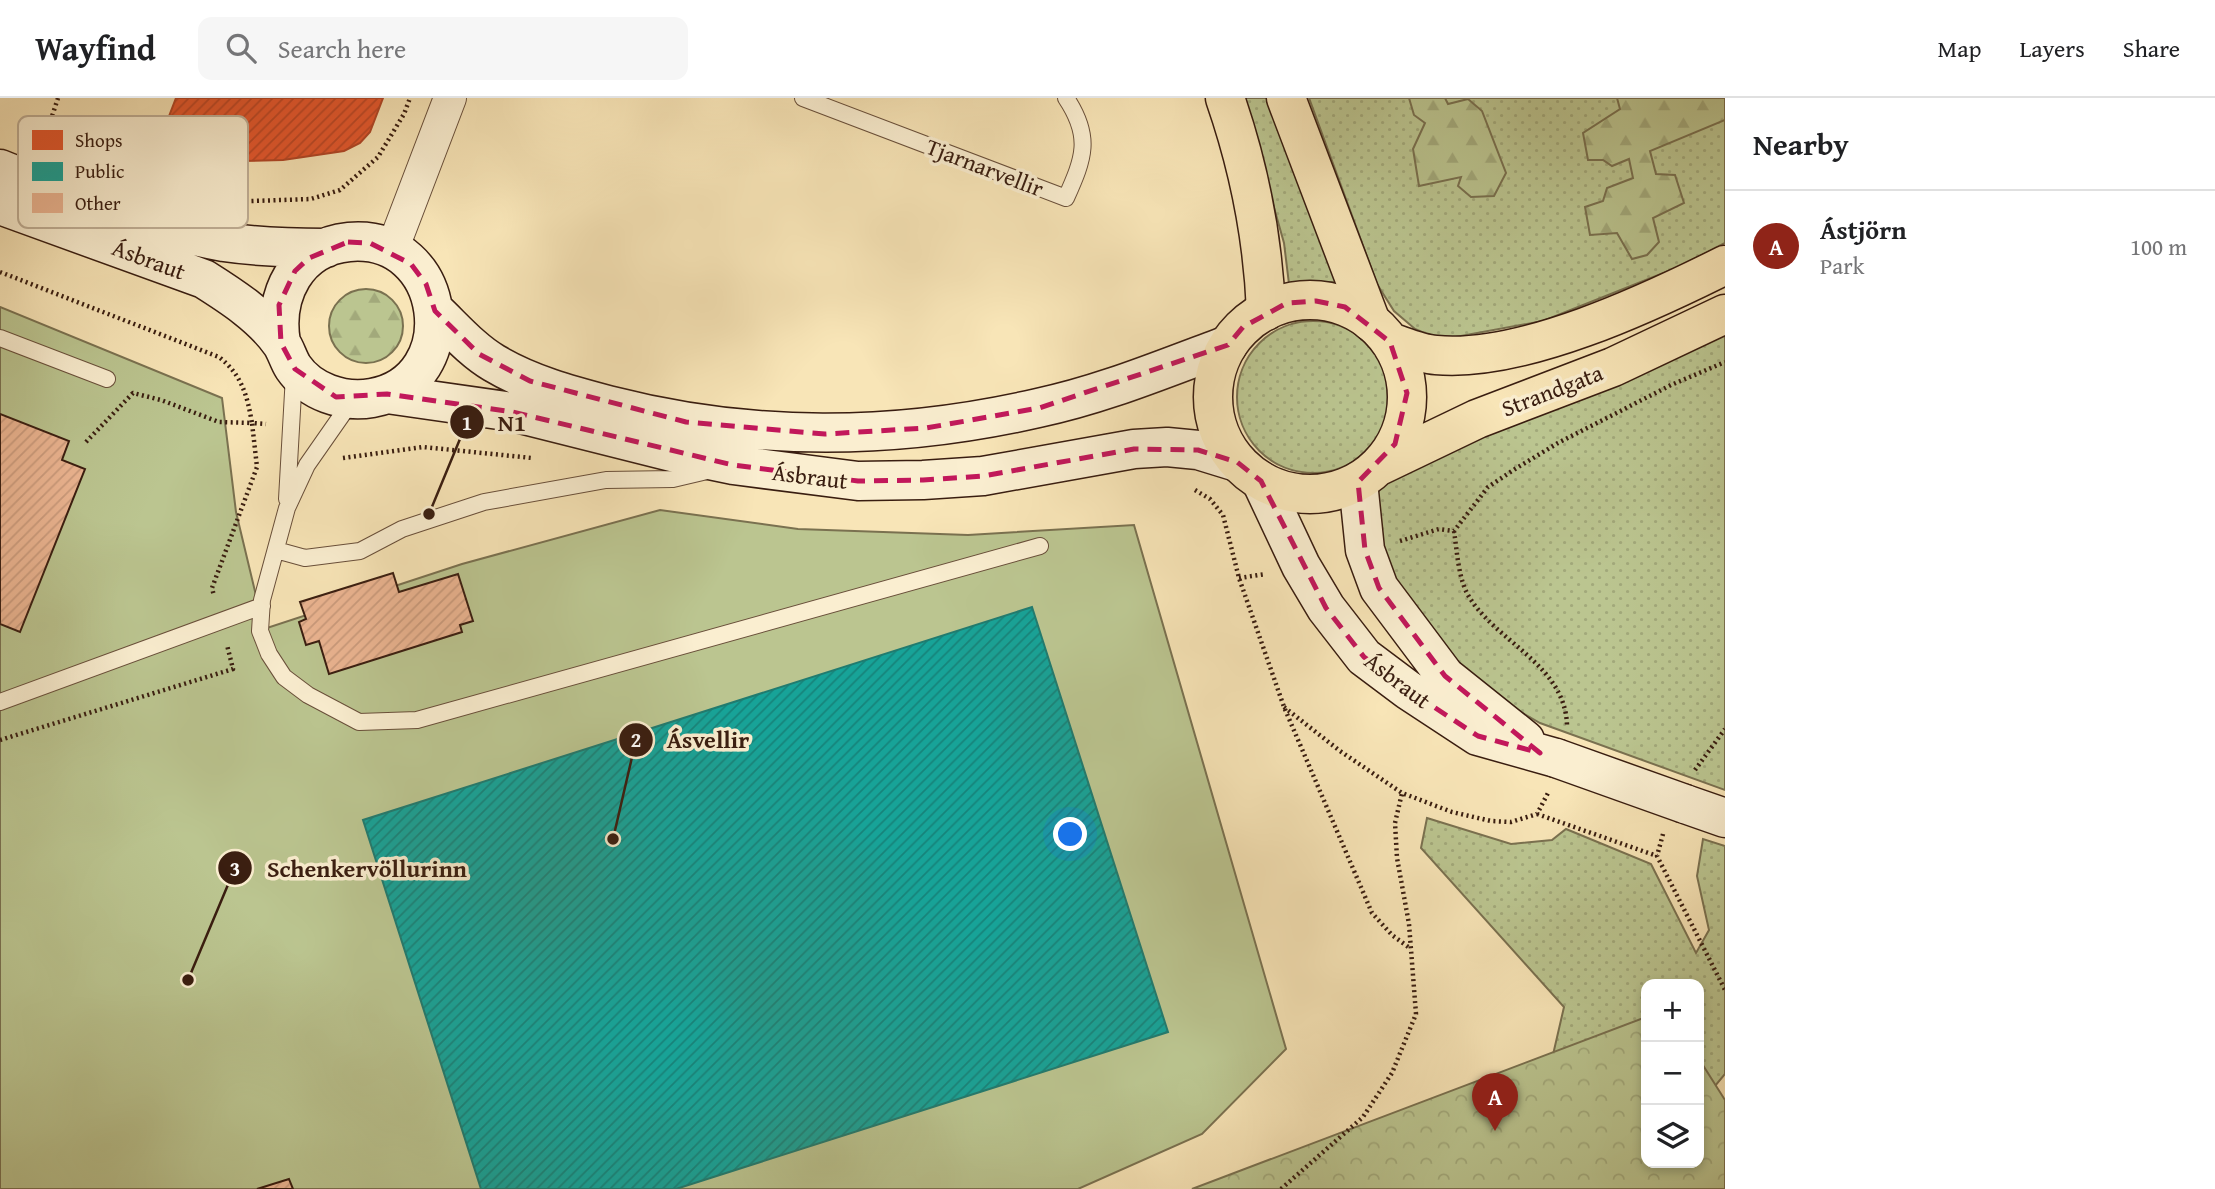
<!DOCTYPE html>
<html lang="en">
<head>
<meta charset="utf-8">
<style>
  body { margin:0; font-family:"Gentium Book Plus",serif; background:#f6f6f6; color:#202124 }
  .controls { position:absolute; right:21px; bottom:21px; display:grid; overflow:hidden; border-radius:14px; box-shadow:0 4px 10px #0003 }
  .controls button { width:63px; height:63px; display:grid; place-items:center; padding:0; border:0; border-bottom:2px solid #e0e0e0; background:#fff; color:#202124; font:35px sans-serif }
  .you { position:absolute; left:1071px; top:737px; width:24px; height:24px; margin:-18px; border:5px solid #fff; border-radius:50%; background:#1a73e8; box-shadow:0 0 0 10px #1a73e833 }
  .badge { display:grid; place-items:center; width:46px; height:46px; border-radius:50%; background:#8f2418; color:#fff; font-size:23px; font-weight:700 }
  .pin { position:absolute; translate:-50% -58px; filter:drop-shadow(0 2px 4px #0008) }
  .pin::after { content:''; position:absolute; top:37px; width:24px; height:21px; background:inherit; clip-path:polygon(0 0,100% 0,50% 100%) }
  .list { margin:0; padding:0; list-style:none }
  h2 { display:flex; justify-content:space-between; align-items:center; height:91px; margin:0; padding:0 28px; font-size:30px }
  h2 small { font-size:23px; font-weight:400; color:#757577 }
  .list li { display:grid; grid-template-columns:46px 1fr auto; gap:21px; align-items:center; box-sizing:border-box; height:112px; padding:0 28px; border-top:2px solid #e0e0e0 }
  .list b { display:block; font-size:26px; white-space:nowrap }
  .list p { margin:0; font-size:23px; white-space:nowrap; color:#757577 }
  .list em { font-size:23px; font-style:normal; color:#757577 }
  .icon { flex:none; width:38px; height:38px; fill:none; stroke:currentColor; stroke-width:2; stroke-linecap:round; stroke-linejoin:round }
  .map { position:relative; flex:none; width:1725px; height:1091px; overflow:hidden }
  header { display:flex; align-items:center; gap:42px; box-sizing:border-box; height:98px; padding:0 35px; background:#fff; border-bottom:2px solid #e0e0e0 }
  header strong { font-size:33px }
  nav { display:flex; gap:38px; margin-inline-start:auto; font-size:24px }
  .search { width:490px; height:63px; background:#f6f6f6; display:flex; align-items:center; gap:18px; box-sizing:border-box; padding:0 24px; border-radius:14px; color:#757577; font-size:26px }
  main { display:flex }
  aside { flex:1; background:#fff }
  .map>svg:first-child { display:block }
  .grass { fill:url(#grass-dots); stroke:#7a7150; stroke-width:2 }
  .forest { fill:url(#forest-firs); stroke:#7a7150; stroke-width:2 }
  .park { fill:url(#park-crowns); stroke:#7a7150; stroke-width:2 }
  .garden { fill:#bbc590; stroke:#7a7150; stroke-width:2 }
  .shops { fill:url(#shops-hatch); stroke:#b14625; stroke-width:2 }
  .public { fill:url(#public-hatch); stroke:#217b6f; stroke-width:2 }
  .building { fill:url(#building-hatch); stroke:#391d10; stroke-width:2 }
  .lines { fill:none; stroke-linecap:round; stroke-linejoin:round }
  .lane-casing { stroke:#694f3a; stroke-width:18 }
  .street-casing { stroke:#694f3a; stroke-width:34 }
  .secondary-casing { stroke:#391d10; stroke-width:41 }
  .primary-casing { stroke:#391d10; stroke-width:41 }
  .highway-casing { stroke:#391d10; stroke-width:41 }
  .path { stroke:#391d10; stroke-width:4.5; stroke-dasharray:2 3.5; stroke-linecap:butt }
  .lane { stroke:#faeed0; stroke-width:16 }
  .street { stroke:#faeed0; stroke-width:32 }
  .secondary { stroke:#faeed0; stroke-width:38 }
  .primary { stroke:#f8e5b7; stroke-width:38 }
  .highway { stroke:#f8e5b7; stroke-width:38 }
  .secondary-bridge-casing { stroke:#391d10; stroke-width:41; stroke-linecap:butt }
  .secondary-bridge { stroke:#faeed0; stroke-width:38 }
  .marked { fill:none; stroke:#c2185b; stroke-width:5; stroke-dasharray:14 9; stroke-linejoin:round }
  .labels { text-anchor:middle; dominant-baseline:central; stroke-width:7; stroke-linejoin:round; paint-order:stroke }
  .street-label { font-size:23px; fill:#391d10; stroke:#faeed0 }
  .key { fill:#faeed0; stroke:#c0af96; stroke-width:2 }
  .key-label { font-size:19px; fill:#391d10 }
  .leader { fill:none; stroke:#391d10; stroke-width:2.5 }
  .callout-dot { fill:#391d10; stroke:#faeed0; stroke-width:2.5 }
  .mark-label { font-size:21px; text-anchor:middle; font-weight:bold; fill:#fff }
  .callout-label { font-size:24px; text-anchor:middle; font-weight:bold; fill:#391d10; stroke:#faeed0; stroke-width:7; stroke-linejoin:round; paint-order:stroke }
</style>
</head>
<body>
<header>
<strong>Wayfind</strong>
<div class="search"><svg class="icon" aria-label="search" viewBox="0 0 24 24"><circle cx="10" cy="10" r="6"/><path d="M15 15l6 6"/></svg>Search here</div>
<nav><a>Map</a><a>Layers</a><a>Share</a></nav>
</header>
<main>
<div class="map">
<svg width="1725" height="1091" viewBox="0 0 1725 1091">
  <defs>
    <pattern id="grass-dots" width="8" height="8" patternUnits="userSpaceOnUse" patternTransform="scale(1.75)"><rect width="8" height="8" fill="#bbc590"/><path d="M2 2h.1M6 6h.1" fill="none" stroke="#a2a97b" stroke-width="1.8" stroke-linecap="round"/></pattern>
    <pattern id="forest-firs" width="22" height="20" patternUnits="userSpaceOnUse" patternTransform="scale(1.75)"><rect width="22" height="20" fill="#bbc590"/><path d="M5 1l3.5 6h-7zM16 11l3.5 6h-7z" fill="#a2a97b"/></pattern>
    <pattern id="park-crowns" width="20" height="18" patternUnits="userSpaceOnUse" patternTransform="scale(1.75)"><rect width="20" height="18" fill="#bbc590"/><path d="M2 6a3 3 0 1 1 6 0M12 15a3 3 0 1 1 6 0" fill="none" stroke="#a2a97b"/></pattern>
    <pattern id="shops-hatch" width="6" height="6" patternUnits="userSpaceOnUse" patternTransform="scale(1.75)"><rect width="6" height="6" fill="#e4572e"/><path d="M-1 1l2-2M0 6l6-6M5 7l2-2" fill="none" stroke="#ba4726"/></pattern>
    <pattern id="public-hatch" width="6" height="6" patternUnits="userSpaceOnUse" patternTransform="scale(1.75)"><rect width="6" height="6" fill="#17a398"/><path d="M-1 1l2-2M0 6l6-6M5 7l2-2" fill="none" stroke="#16847b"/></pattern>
    <pattern id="building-hatch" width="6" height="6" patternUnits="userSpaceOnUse" patternTransform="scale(1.75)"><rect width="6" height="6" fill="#ecb592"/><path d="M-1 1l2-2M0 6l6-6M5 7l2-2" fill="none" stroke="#cb9b7d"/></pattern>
  </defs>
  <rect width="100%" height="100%" fill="#f8e5b7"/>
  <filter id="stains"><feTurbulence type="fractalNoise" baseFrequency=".00286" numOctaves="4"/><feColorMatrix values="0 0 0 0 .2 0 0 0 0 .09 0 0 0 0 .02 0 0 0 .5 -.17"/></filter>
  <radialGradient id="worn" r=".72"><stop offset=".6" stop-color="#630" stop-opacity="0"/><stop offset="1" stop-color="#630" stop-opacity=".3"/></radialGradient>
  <!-- grass -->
  <path class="grass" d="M 1243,0 L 1271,0 L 1336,184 L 1289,186 L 1284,145 Z
    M 1309,0 L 1725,0 L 1725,145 L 1676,170 L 1543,223 L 1450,240 L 1429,237 L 1415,231 L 1394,213 L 1377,186 Z
    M1237 299a76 76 0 1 1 152 0a76 76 0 1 1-152 0Z
    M 1725,234 L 1725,692 L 1540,625 L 1491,597 L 1421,534 L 1378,461 L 1371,411 L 1382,382 Z
    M 1427,720 L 1511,746 L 1552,742 L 1566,731 L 1651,766 L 1696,855 L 1709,832 L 1697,778 L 1703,741 L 1725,748 L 1725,976 L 1710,994 L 1699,995 L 1699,886 L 1646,886 L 1646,1037 L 1549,974 L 1564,909 L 1421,750 Z"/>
  <!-- forest -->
  <path class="forest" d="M 1409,0 L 1445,0 L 1448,6 L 1468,1 L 1482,13 L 1506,75 L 1494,98 L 1471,99 L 1458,88 L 1461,79 L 1419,88 L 1413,51 L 1425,25 L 1414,17 Z
    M 1617,0 L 1725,0 L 1725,22 L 1650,53 L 1656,76 L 1675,77 L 1684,105 L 1653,120 L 1659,144 L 1647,157 L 1632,161 L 1617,135 L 1590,137 L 1585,109 L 1603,103 L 1607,90 L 1633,80 L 1629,61 L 1612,68 L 1603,62 L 1588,62 L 1583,35 L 1620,11 Z
    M329 228a37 37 0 1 1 74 0a37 37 0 1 1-74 0Z"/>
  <!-- park -->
  <path class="park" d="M 1646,919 L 1646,1065 L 1699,1065 L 1699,961 L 1725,1002 L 1725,1091 L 1192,1091 Z"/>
  <!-- garden -->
  <path class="garden" d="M 0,209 L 222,300 L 236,414 L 264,531 L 462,466 L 660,412 L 798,431 L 968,437 L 1134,427 L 1286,951 L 1202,1036 L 1078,1091 L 0,1091 Z"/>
  <!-- shops -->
  <path class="shops" d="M 176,0 L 383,0 L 370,34 L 360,45 L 344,53 L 283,62 L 241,63 L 205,58 L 158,47 Z"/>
  <!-- public -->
  <path class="public" d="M 1032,509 L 1168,934 L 676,1091 L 481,1091 L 363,722 Z"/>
  <!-- building -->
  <path class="building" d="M 0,316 L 69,343 L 62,362 L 85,371 L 20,534 L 0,526 Z
    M 393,475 L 399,494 L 458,476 L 473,523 L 460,527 L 462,534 L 329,576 L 319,543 L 306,547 L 299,524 L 306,521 L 300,504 Z
    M 289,1081 L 293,1091 L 257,1091 Z"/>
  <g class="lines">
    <!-- lane casing -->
    <g class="lane-casing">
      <path id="lane" d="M 803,0 L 1066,100 C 1084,60 1092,39 1066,0
        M 0,240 L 107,281
        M 351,304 L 307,367 L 287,410 L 262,502 L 260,533 L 269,556 L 284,579 L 308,597 L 359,624 L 417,622 L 1040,448
        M 287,401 L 294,277
        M 276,452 L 305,460 L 360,453 L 402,431 L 484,404 L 606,382 L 673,381 L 707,373
        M 0,604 L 262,508"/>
    </g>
    <!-- street casing -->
    <g class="street-casing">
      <path id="street" d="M 392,152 L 450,0"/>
    </g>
    <!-- secondary casing -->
    <g class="secondary-casing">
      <path id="secondary" d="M 0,71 C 73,100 147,130 224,144 C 258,149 292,150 326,150
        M 0,107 L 204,181 C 231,198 262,218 281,245 C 286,252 288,261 293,269 C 310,294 343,305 372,300 C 467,283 448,135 349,144 C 296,149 273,198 281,245
        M 435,213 C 454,231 472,252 494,265 C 529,286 570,297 608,307 C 752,344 893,343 1038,310 C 1104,296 1165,270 1228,247
        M 387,296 L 513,314 L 680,356 L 733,367 L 858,383 L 923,382 L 983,378 L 1134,351 L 1167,349 L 1198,352 L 1237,364
        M 1261,383 L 1301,468 L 1326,510 L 1364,559 L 1408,592 L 1478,638 L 1556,660
        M 1358,384 L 1365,452 L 1379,490 L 1445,578 L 1525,642
        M 1685,706 L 1725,720"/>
    </g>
    <!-- primary casing -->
    <g class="primary-casing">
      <path id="primary" d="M1213 299a97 97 0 1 1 194 0a97 97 0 1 1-194 0Z
        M 1390,244 C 1405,249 1421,256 1436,257 C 1522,265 1649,205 1725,167
        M 1379,368 L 1477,321 L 1613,269 L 1725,216"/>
    </g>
    <!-- highway casing -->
    <g class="highway-casing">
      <path id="highway" d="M 1225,0 C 1249,69 1263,140 1266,213
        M 1286,0 L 1371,224"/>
    </g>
    <!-- path -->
    <path class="path" d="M 42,49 L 58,0
      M 224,104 L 311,101 L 340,92 L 378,59 L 404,16 L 410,0
      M 0,174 L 219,259 C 242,277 247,297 252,325 L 266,326
      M 86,344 L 133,295 L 161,302 L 219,324 L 252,325 L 257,369 L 212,490 L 214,498
      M 343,360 L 423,349 L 532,360
      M 1195,392 L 1210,401 L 1223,417 L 1239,480 L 1284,609 L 1372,815 L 1392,837 L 1411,851
      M 1454,433 C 1457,452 1458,479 1468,497 C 1495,544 1565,566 1567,627
      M 1400,443 L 1439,431 L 1454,433 L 1488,389 L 1515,371 L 1558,345 L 1671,287 L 1725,264
      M 1239,480 L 1266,476
      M 1284,609 L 1340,653 L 1402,695 L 1452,714 L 1491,723 L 1511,724 L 1537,716 L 1548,695
      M 0,642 L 233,571 L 227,547
      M 1695,672 L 1725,631
      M 1537,716 L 1657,758
      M 1663,736 L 1657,758 L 1725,892
      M 1281,1091 L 1363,1019 L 1392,975 L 1416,916 L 1409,826 L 1397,760 L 1395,725 L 1402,695"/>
    <!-- lane -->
    <use href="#lane" class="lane"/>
    <!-- street -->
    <use href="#street" class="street"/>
    <!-- secondary -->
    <use href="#secondary" class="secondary"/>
    <!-- primary -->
    <use href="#primary" class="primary"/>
    <!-- highway -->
    <use href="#highway" class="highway"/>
    <!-- secondary-bridge casing -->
    <g class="secondary-bridge-casing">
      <path id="secondary-bridge" d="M 1556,660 L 1685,706"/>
    </g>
    <!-- secondary-bridge -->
    <use href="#secondary-bridge" class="secondary-bridge"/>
  </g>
  <!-- marked area -->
  <path class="marked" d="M 348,144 L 370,145 L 411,166 L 426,186 L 435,213 L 479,256 L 530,283 L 686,324 L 825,336 L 926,330 L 1039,310 L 1228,247 L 1243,229 L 1287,205 L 1316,203 L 1345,209 L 1390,244 L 1407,295 L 1395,346 L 1358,384 L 1365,452 L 1379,490 L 1445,578 L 1540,655 L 1478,638 L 1408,592 L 1364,559 L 1326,510 L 1261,383 L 1237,364 L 1198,352 L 1134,351 L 983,378 L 923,382 L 858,383 L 733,367 L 513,314 L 387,296 L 336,299 L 295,271 L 281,245 L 279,207 L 295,173 L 309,160 Z"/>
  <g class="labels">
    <!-- street labels -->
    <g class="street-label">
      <text transform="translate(985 69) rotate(21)">Tjarnarvellir</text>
      <text transform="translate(149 161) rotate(20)">Ásbraut</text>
      <text transform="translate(1552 292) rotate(-21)">Strandgata</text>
      <text transform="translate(810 378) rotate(7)">Ásbraut</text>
      <text transform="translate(1398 582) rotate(37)">Ásbraut</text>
    </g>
  </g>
  <!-- legend -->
  <rect x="18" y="18" width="230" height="112" rx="10" class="key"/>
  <rect x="32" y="32" width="31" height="20" fill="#e4572e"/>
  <rect x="32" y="64" width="31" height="19" fill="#17a398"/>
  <rect x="32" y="95" width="31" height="20" fill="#ecb592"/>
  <g class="key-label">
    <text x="75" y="49">Shops</text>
    <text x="75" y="80">Public</text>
    <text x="75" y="112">Other</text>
  </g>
  <!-- callouts -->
  <path class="leader" d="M429 416L467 324M613 741L636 642M188 882L235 770"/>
  <g class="callout-dot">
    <circle cx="429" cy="416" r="7"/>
    <circle cx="613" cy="741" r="7"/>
    <circle cx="188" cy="882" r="7"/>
    <circle cx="467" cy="324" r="18"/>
    <circle cx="636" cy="642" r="18"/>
    <circle cx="235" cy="770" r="18"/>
  </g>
  <g class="mark-label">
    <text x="467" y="332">1</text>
    <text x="636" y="649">2</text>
    <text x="235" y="778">3</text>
  </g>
  <g class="callout-label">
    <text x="512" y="333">N1</text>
    <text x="708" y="650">Ásvellir</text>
    <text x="367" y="779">Schenkervöllurinn</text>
  </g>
  <rect width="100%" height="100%" filter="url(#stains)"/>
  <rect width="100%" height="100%" fill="url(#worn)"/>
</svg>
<div class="controls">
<button>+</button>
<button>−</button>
<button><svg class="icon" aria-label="layers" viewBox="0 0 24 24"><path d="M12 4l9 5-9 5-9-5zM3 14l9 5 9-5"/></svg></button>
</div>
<div class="you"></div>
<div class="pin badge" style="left:1495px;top:1033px">A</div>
</div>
<aside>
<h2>Nearby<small></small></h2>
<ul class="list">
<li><span class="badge">A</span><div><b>Ástjörn</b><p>Park</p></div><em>100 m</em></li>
</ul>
</aside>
</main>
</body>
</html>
